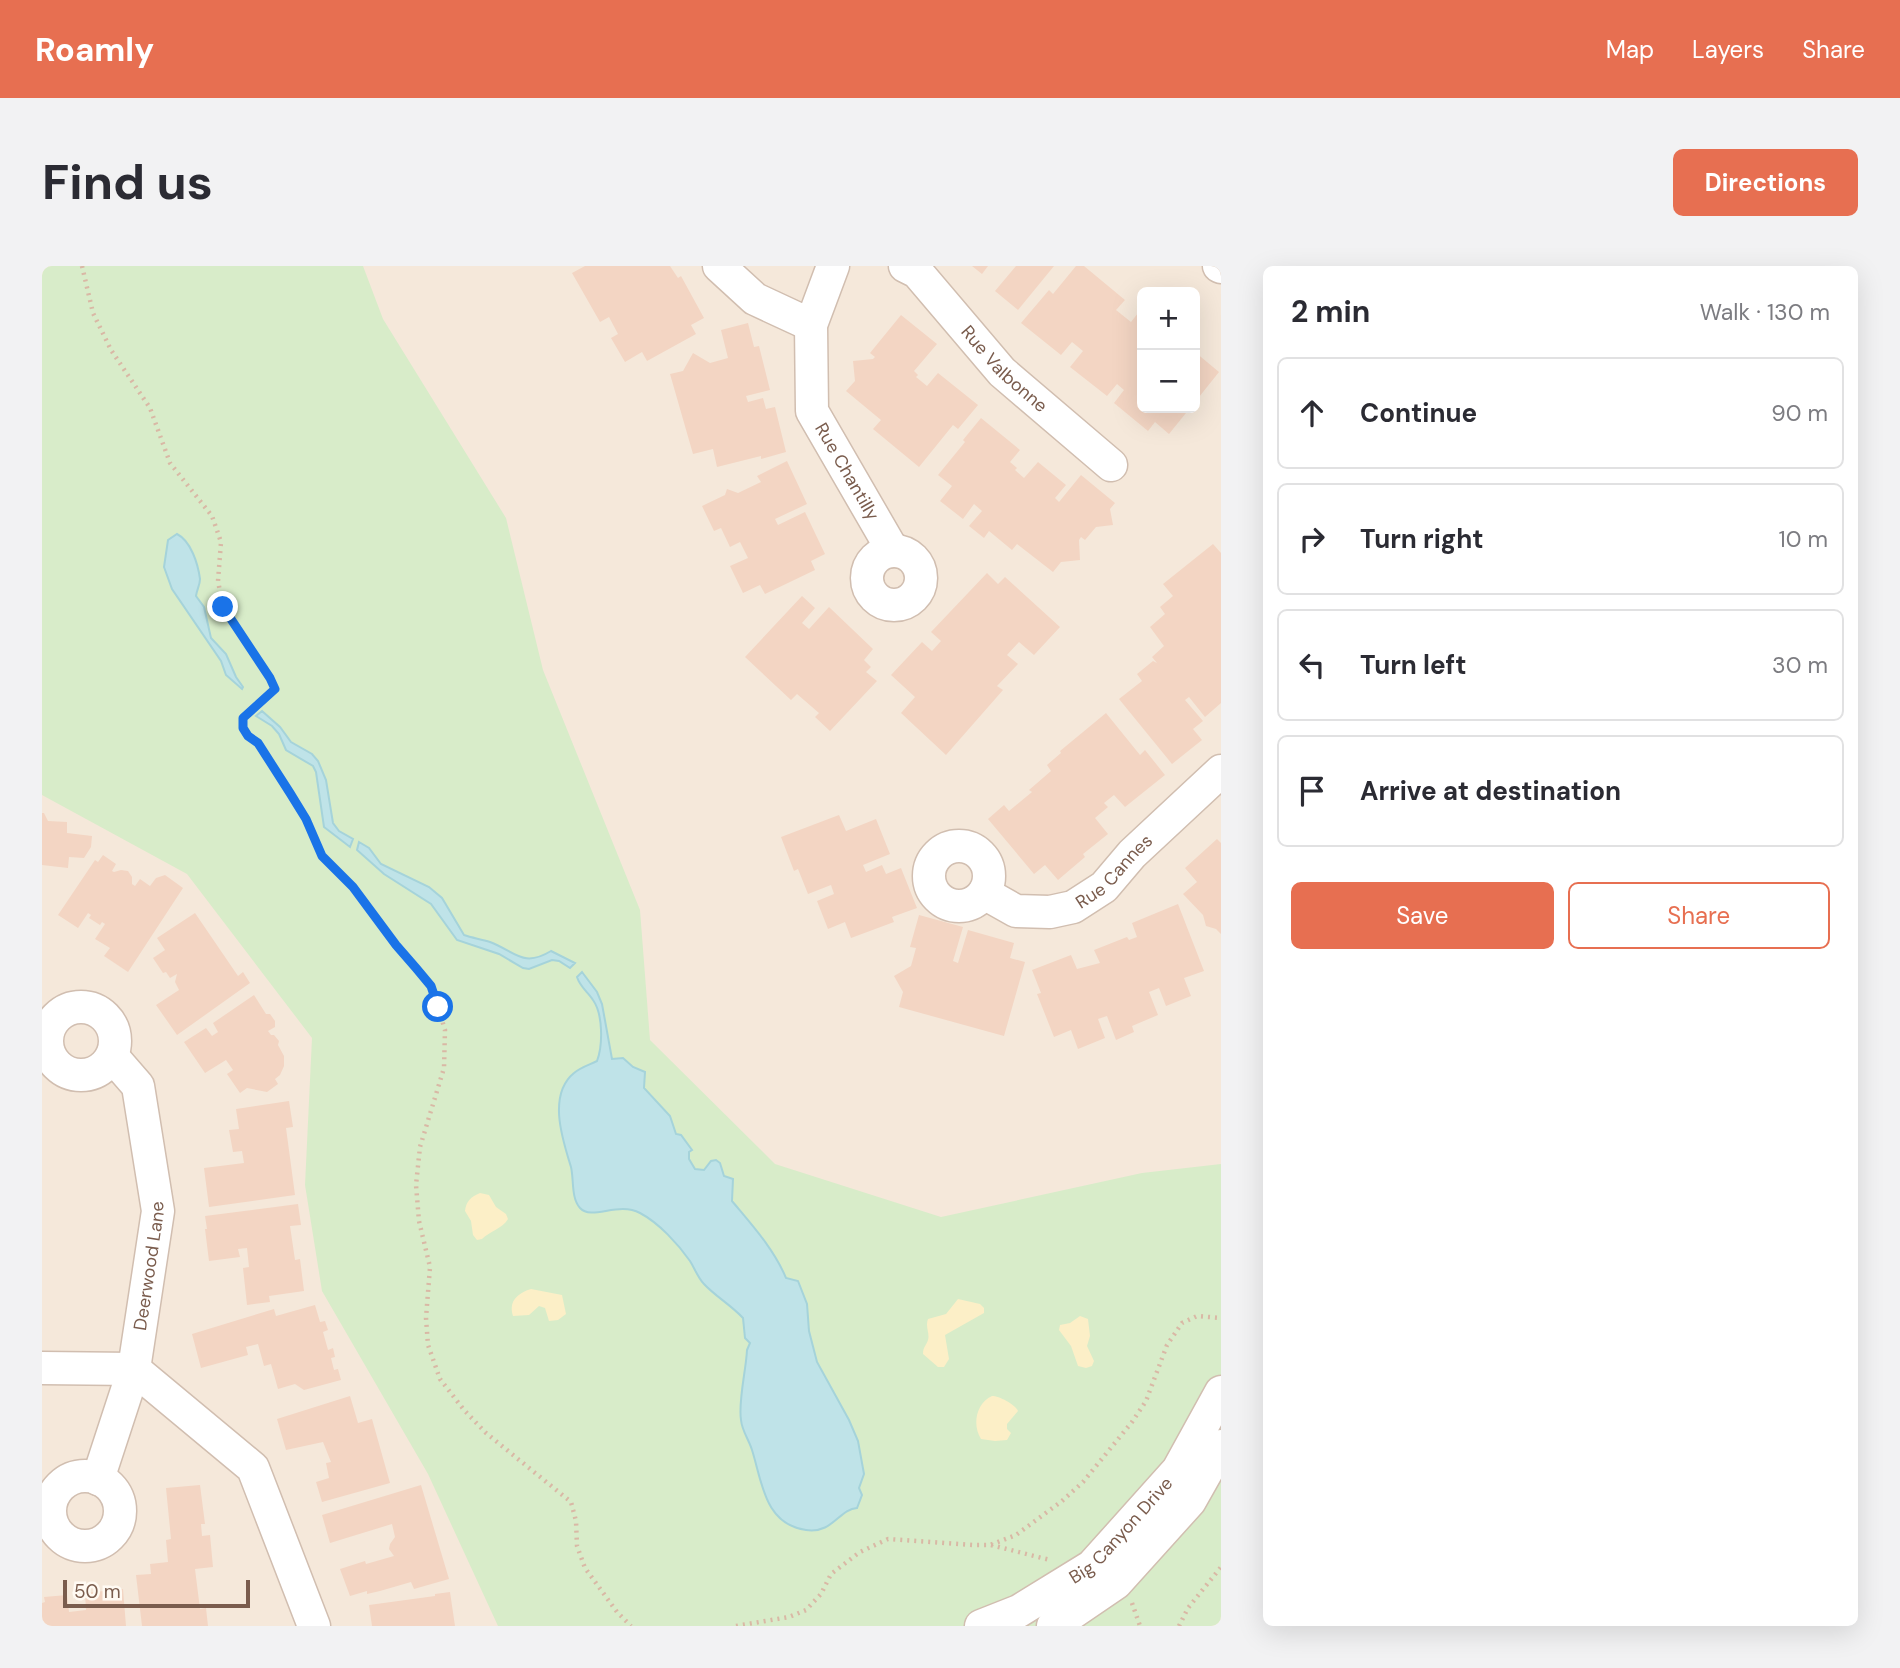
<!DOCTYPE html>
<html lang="en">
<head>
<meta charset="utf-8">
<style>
  body { margin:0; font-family:"DM Sans",sans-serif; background:#f2f2f3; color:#2b2b33 }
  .controls { position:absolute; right:21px; top:21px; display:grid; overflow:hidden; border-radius:10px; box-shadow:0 7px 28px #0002 }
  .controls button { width:63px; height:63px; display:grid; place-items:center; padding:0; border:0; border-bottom:2px solid #e1e1e2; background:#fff; color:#2b2b33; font:35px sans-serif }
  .scale { position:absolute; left:21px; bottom:18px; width:187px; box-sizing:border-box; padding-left:7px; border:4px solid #7a5c4d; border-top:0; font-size:19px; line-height:24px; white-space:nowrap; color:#7a5c4d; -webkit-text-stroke:5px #fffaf3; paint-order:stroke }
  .stop { position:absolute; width:21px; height:21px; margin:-16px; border:5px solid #1a73e8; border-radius:50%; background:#fff }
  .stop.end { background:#1a73e8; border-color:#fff; box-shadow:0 2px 7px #0008 }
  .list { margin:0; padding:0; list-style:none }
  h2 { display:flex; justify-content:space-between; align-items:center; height:91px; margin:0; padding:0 28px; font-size:30px }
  h2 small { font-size:23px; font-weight:400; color:#7c7c81 }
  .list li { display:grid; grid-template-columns:46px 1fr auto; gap:21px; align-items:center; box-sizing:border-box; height:112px; margin:0 14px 14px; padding:0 14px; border:2px solid #e1e1e2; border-radius:10px }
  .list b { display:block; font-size:26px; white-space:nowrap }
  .list em { font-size:23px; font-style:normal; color:#7c7c81 }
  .actions { display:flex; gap:14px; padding:21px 28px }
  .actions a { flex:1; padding:16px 0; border:2px solid #e76f51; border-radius:10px; text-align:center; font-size:24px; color:#e76f51 }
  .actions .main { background:#e76f51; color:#fff }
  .icon { flex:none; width:38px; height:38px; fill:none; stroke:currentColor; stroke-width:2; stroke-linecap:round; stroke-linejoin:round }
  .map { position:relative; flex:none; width:1179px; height:1360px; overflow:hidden; border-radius:10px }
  header { display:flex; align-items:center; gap:42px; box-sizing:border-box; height:98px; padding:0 35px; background:#e76f51; color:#fff }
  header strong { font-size:33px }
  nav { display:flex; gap:38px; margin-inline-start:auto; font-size:24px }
  .intro { display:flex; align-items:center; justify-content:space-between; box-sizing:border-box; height:168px; padding:0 42px }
  h1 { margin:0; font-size:49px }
  .button { padding:18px 32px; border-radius:10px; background:#e76f51; color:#fff; font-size:24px; font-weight:700 }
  main { display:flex; gap:42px; padding:0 42px }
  aside { flex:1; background:#fff; border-radius:10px; box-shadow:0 7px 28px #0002 }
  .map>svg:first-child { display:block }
  .residential { fill:#f5e8da; fill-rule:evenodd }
  .green { fill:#d8ecc9 }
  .sand { fill:#fcefc7 }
  .water { fill:#bfe3e8; stroke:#a5d3da; stroke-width:2 }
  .building { fill:#f3d5c3 }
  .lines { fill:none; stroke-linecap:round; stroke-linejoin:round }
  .minor-casing { stroke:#d1beb0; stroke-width:35 }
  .path { stroke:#d9b8a5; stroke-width:4.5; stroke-dasharray:2 5; stroke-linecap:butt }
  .minor { stroke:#fff; stroke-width:32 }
  .route { stroke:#1a73e8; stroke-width:9 }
  .labels { text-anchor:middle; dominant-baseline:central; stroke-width:6; stroke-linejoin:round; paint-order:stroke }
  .street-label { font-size:18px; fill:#7a5c4d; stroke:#fffaf3 }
</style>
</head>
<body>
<header>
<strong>Roamly</strong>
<nav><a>Map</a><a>Layers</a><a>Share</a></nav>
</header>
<div class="intro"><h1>Find us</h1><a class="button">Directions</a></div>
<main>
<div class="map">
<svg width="1179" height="1360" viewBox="0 0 1179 1360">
  <rect width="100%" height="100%" fill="#fdf6ec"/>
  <!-- residential -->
  <path class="residential" d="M 0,0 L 1179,0 L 1179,1360 L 0,1360 ZM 1100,26 L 1153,26 L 1153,142 L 1100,142 Z"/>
  <!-- green -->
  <path class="green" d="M 0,0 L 321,0 L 341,53 L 464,252 L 501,404 L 598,644 L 608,774 L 733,898 L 899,951 L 1100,907 L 1179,898 L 1179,1360 L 456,1360 L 386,1208 L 280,1025 L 263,919 L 270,772 L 145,608 L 0,529 Z"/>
  <!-- sand -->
  <path class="sand" d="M 438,927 L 447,929 L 454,941 L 464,948 L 466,953 C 460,963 448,965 440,973 L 435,974 L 431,969 L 429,955 L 423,945 C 424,935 429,931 438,927 Z
    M 489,1023 L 520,1029 L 524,1048 L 516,1054 L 507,1055 L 503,1042 L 497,1040 L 487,1049 L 471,1050 C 466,1035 476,1027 489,1023 Z
    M 916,1033 L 938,1038 L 942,1042 L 942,1047 L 903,1069 L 907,1093 L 902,1101 L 896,1101 L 881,1088 C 881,1081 884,1080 886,1074 C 888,1067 883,1061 886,1053 L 904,1048 Z
    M 1038,1050 L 1046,1053 L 1048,1070 L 1045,1080 L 1052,1095 L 1050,1100 L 1044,1102 L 1036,1100 L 1029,1080 L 1017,1064 L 1018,1059 L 1028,1057 Z
    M 950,1130 C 957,1130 973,1138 976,1145 L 965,1158 L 965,1163 L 969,1167 L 965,1174 L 953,1175 L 939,1173 C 930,1159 934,1137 950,1130 Z"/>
  <!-- water -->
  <path class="water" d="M 135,268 C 149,275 156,298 158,313 C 158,319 155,323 154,330 L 162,341 L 169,372 L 184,388 L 194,411 L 201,421 L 200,423 L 184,409 L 179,395 L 130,323 L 122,301 L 126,274 Z
    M 220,445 L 238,461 L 249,476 L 270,488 L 276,495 L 284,514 L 291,557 L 297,565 L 311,573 L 308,581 L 282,561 L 274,506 L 271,500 L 244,484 L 237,468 L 230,460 L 214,450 Z
    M 317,576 L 327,582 L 339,598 L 387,621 L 400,632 L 422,669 C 430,672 439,673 448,676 C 474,686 481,702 509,685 L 533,697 L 528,702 L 517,695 L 510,694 L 487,703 L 481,702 L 457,688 L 415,674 L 389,638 L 342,608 L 315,584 Z
    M 540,706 L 555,726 L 560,738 L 570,793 L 581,792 L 591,801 L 603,806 L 602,822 L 628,850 L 634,868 L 639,869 L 650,884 L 647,886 L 647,893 L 653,903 L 662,904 L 669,895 L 674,894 L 678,897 L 682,910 L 691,913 L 690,935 C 710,959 732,983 744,1012 L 756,1015 L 765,1038 L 767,1065 L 775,1096 L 807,1154 L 816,1175 L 822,1208 L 817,1222 L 820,1229 L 815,1242 C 797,1243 791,1268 764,1264 C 722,1258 720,1215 710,1184 C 707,1174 700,1165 699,1154 C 696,1135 704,1105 705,1084 L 708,1077 L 703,1072 L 701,1052 C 689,1039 673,1030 662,1018 C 656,1012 653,1003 648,995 C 636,978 617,957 598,947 C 576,935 550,955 538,942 C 529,932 532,914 529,901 C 521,875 505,829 532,807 C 539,801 547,799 555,795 C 561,779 561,748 551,734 C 546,726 538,721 535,711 Z"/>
  <!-- building -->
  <path class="building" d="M 543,0 L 628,0 L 636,12 L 639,10 L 662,52 L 649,59 L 654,68 L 605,95 L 600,86 L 583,96 L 569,72 L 576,68 L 567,51 L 558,56 L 530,7 Z
    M 930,0 L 946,0 L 940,8 Z
    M 974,0 L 1012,0 L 976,44 L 953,25 Z
    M 1034,0 L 1042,0 L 1083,34 L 1074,44 L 1089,56 L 1100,42 L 1100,142 L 1148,142 L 1127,168 L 1113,156 L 1106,165 L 1072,137 L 1082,124 L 1075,118 L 1065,130 L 1028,101 L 1041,85 L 1030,76 L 1019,89 L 979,57 L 1007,24 L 1011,28 Z
    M 859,49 L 895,78 L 872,105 L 876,109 L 874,111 L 885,120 L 896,107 L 936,139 L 916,163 L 911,159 L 877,201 L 831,163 L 839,154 L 804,125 L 813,115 L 811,95 L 831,93 L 833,91 L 828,87 Z
    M 706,57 L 712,81 L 717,80 L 728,124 L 704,130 L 706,136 L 721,132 L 724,143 L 733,141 L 744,186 L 719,193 L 719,190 L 675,201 L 671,183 L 651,188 L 628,108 L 641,105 L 651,87 L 668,97 L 686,92 L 679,64 Z
    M 1153,86 L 1177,106 L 1153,136 Z
    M 939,152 L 978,184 L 968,196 L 975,202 L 973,204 L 982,212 L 996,196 L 1024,219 L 1013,232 L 1017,236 L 1039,209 L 1073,237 L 1068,243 L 1071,259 L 1054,261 L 1043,274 L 1039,271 L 1037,274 L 1038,294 L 1019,296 L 1011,306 L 975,278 L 970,284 L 947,265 L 942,272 L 927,260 L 940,245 L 932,238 L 921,253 L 898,235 L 910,220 L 896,209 L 923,176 L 921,174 Z
    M 745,195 L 765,238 L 733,253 L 736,259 L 763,246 L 783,288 L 769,295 L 773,304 L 723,328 L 718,319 L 701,327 L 688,300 L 706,292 L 698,276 L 688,281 L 679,262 L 672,265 L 660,240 L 683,229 L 685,223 L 696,227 L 719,216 L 715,210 Z
    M 1171,278 L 1179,287 L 1179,437 L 1163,451 L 1147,431 L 1143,434 L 1161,455 L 1151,463 L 1160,474 L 1130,498 L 1077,433 L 1100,415 L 1095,408 L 1111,395 L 1115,397 L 1110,391 L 1122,380 L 1108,361 L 1123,348 L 1118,341 L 1131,330 L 1121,318 Z
    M 945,307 L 956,318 L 963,311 L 1018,361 L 992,389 L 977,376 L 965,389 L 976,398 L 955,420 L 961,424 L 904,489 L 859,447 L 873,431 L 849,409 L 880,376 L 890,385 L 899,375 L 889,366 Z
    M 760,330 L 773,342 L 760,357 L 767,363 L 787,341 L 831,383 L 822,394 L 829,401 L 824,406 L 835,415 L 788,465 L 773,451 L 777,447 L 755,428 L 749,434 L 703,391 Z
    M 1064,447 L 1098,489 L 1103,484 L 1123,509 L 1083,541 L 1072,529 L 1062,537 L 1066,541 L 1053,552 L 1066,568 L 1041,588 L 1043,591 L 1016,614 L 1003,599 L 992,608 L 946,553 L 962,539 L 967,545 L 990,526 L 987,524 L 1009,505 L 1005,499 L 1019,487 L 1018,485 Z
    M 0,547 L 2,547 L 6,555 L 25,556 L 25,567 L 50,570 L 49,581 L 42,592 L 27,591 L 26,602 L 0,599 Z
    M 797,549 L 804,565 L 834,553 L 848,588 L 821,599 L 824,606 L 840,599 L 844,608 L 859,602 L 875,642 L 850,651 L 852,656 L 809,672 L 803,656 L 786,663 L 775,635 L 792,628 L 789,619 L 766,628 L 756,603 L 752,605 L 739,571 Z
    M 1175,573 L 1179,577 L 1179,668 L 1174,663 L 1164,660 L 1161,649 L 1141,628 L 1155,616 L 1143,602 Z
    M 61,589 L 74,598 L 70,605 L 72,606 L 79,604 L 86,605 L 90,611 L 90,618 L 93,620 L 98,613 L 108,620 L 114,612 L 123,609 L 141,622 L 86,706 L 62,690 L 68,682 L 53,673 L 63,658 L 60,656 L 58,659 L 47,652 L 49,649 L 46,647 L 36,662 L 16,649 L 53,594 L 56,596 Z
    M 1136,638 L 1162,705 L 1142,712 L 1149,730 L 1124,740 L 1117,722 L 1107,726 L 1116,749 L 1090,760 L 1092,766 L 1074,774 L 1065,750 L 1056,753 L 1063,772 L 1036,783 L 1029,764 L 1012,771 L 995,728 L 999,727 L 990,704 L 1029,689 L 1035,703 L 1058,697 L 1052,684 L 1085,671 L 1087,674 L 1095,671 L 1090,657 Z
    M 153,647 L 196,710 L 201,706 L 208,717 L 135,769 L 114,739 L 137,724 L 133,716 L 135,708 L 128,712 L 124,706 L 121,707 L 111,692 L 123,684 L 115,672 Z
    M 877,649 L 921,661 L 911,695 L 916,697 L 926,664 L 972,677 L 968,692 L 983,696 L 962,770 L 857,741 L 861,726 L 852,710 L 869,700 L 874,682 L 868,681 Z
    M 212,729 L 224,748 L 228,748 L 233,755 L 233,761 L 226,765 L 229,769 L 232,769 L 237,775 L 236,779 L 242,790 L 242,800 L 238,809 L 233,813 L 236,818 L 225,826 L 205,822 L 198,827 L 185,808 L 191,804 L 184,794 L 163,807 L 142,776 L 164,762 L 170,770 L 176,766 L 171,757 Z
    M 247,835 L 251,861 L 244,862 L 253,929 L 167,941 L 162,902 L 202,897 L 200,885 L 191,886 L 187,864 L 197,863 L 194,843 Z
    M 256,938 L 259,959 L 248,960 L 253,994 L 258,993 L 262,1025 L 227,1030 L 228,1036 L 205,1039 L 201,1002 L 207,1001 L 205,982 L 196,983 L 198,991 L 167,995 L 163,963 L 165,963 L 163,950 Z
    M 273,1039 L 278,1056 L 283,1055 L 286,1064 L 281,1066 L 286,1084 L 291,1082 L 293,1091 L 289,1092 L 292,1104 L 296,1103 L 299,1114 L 262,1124 L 253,1118 L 236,1123 L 229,1098 L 222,1100 L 216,1078 L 204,1081 L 206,1089 L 159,1102 L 150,1068 L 232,1043 L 234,1050 Z
    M 308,1130 L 316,1157 L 330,1153 L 348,1217 L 280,1236 L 274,1216 L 287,1212 L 284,1197 L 289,1196 L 281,1176 L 244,1184 L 235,1153 Z
    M 158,1219 L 163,1258 L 159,1258 L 160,1270 L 168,1269 L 171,1301 L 153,1303 L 158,1343 L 164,1342 L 166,1360 L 100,1360 L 94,1309 L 109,1308 L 108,1298 L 126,1296 L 124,1274 L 129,1273 L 124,1222 Z
    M 379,1219 L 407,1313 L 372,1323 L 369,1316 L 338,1325 L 325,1328 L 325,1325 L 308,1330 L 298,1303 L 323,1295 L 324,1298 L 352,1290 L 347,1283 L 348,1278 L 353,1271 L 350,1258 L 288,1277 L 280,1249 Z
    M 81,1323 L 84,1360 L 0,1360 L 0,1337 L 3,1336 L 2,1331 L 25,1329 L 27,1346 L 44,1344 L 43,1327 Z
    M 408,1326 L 413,1360 L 330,1360 L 327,1339 L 393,1330 L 393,1328 Z"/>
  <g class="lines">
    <!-- minor casing -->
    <g class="minor-casing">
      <g id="minor">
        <path d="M 677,0 L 713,33 L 769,59"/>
        <path id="s1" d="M 791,0 L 769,59 L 770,145 L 851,285"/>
        <path id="s2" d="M 863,0 L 875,6 L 960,106 L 1069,199"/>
        <path d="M 1177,0 L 1179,1"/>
        <circle cx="852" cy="312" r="27"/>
        <circle cx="917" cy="610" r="30"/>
        <path id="s3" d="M 942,627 L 974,645 L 1008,646 L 1031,641 L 1062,621 L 1090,588 L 1179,505"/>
        <circle cx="39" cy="775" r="34"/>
        <path d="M 0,1102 L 92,1103 L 211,1202 L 272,1360"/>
        <circle cx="43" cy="1245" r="35"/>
        <path id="s4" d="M 56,1213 L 92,1103 L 116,945 L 96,820 L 70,790"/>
        <path id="s5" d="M 939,1360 L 977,1345 L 1050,1300 L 1136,1204 L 1179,1126"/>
        <path d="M 1011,1360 L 1074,1317 L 1148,1235 L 1179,1180"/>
      </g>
    </g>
    <!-- path -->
    <path class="path" d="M 40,0 L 51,47 L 69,84 L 108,142 L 128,197 L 170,250 L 179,276 L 176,315 L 181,341 L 228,412 L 233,423 L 201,452 L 201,462 L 206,470 L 216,477 L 248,527 L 264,553 L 280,590 L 311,621 L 354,679 L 374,702 L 389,721 L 396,741 L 403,764 L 402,802 L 378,881 L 374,919 L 377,955 L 388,1001 L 384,1052 L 386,1079 L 398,1113 L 422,1144 L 444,1167 L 529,1236 L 534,1255 L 535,1280 L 543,1302 L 575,1346 L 589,1360
      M 949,1279 L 1008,1294
      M 1090,1337 L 1098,1360
      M 694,1360 L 747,1351 L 764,1344 L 779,1328 L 789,1308 L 818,1286 L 846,1273 L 931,1279 L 948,1279 L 974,1269 L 1020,1235 L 1041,1216 L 1090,1156 L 1104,1135 L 1125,1079 L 1140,1057 L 1155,1050 L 1179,1052
      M 1137,1360 L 1146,1342 L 1179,1301"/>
    <!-- minor -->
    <use href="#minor" class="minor"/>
  </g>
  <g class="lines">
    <!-- route -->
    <path class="route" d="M 181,341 L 228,412 L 233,423 L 201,452 L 201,462 L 206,470 L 216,477 L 248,527 L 264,553 L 280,590 L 311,621 L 354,679 L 374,702 L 389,720 L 396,741"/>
  </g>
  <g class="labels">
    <!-- street labels -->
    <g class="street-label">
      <text stroke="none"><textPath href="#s2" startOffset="144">Rue Valbonne</textPath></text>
      <text stroke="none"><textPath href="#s1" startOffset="219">Rue Chantilly</textPath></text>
      <text stroke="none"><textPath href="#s3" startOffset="149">Rue Cannes</textPath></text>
      <text stroke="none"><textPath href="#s4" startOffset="220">Deerwood Lane</textPath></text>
      <text stroke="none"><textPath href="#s5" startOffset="172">Big Canyon Drive</textPath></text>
    </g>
  </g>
</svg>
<div class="controls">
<button>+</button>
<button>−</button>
</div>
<div class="scale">50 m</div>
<div class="stop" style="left:396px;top:741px"></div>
<div class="stop end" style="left:181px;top:341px"></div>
</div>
<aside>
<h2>2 min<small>Walk · 130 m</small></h2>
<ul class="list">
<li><svg class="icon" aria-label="ahead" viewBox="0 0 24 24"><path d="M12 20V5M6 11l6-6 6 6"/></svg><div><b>Continue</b></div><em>90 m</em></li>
<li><svg class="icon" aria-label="right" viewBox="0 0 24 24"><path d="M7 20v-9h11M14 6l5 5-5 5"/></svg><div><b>Turn right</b></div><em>10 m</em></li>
<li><svg class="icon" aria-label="left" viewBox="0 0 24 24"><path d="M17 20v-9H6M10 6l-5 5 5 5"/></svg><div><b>Turn left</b></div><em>30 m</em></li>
<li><svg class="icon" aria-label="arrive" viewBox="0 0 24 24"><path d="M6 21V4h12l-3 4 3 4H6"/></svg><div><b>Arrive at destination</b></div></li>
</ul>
<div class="actions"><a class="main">Save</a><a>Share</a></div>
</aside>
</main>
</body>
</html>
